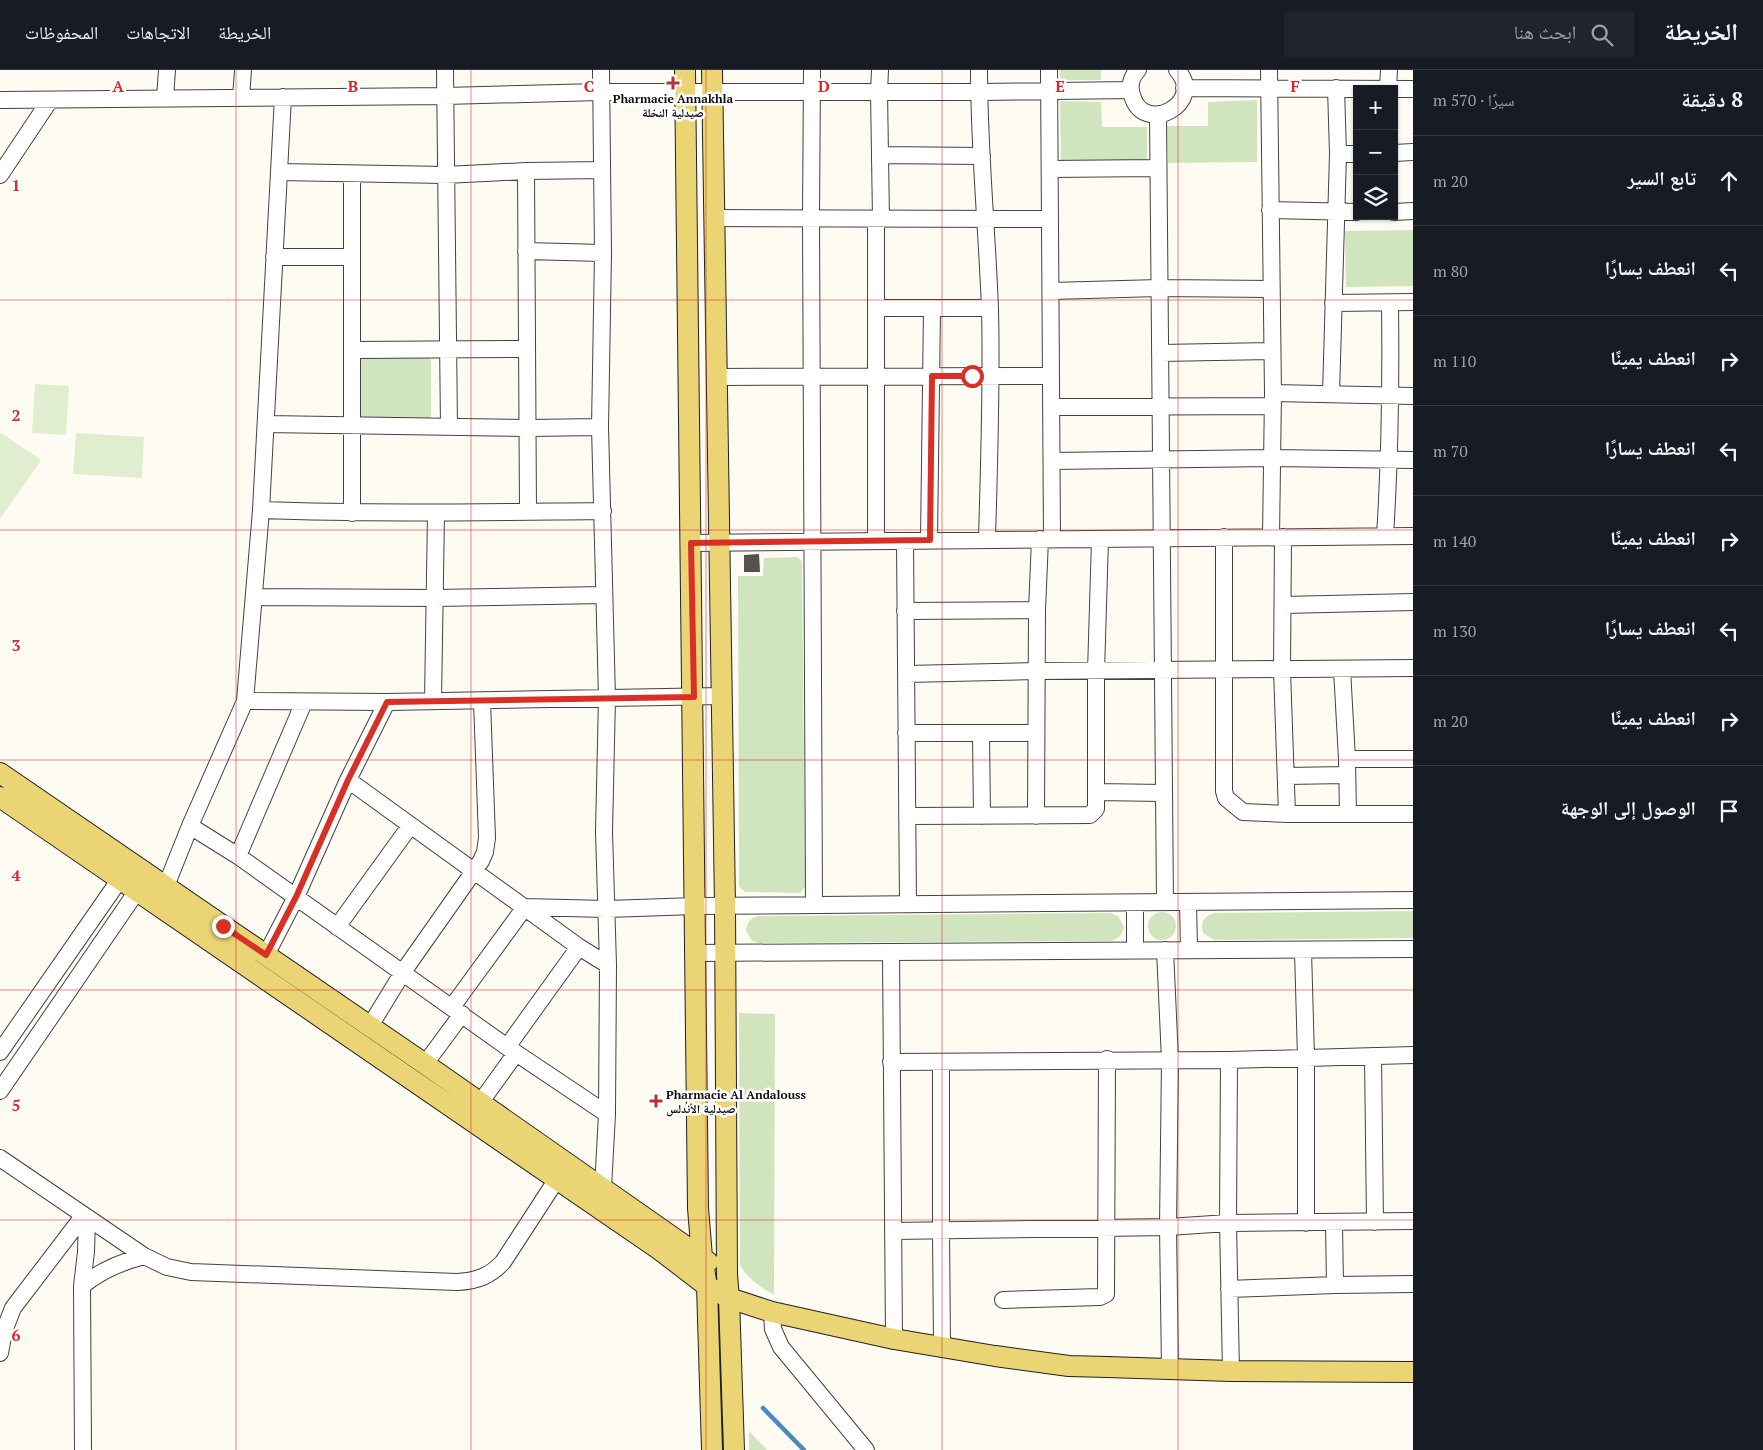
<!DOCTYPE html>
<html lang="ar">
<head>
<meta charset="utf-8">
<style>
  body { margin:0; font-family:"PT Serif","Noto Naskh Arabic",serif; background:#20242c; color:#f1f3f6; direction:rtl }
  .controls { position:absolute; right:15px; top:15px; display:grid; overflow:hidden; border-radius:0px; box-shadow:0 1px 4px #0004 }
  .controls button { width:45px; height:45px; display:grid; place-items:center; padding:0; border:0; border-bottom:1px solid #363941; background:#171b24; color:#f1f3f6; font:25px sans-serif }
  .stop { position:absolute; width:15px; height:15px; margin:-11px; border:4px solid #d93025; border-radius:50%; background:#fff }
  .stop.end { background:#d93025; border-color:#fff; box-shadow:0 1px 5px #0008 }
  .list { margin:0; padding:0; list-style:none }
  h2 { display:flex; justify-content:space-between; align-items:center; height:65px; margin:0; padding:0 20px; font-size:21px }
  h2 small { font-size:16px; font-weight:400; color:#9ea1a6 }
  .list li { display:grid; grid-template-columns:32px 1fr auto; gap:15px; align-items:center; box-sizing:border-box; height:90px; padding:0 20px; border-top:1px solid #363941 }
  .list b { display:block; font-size:19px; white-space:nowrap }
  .list em { font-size:16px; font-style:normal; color:#9ea1a6 }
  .icon { flex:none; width:28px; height:28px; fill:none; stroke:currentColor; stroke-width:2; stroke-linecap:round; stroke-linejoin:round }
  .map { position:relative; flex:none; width:1413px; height:1380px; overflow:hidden; direction:ltr }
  header { display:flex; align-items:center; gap:30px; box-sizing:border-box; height:70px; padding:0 25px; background:#171b24; border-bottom:1px solid #363941 }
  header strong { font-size:24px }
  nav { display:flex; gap:28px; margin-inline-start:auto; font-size:18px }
  .search { width:350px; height:45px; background:#20242c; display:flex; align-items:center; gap:12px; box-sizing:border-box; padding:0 18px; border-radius:0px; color:#9ea1a6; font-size:19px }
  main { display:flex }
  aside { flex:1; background:#171b24 }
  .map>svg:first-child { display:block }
  .green { fill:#d0e5be }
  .pitch { fill:#e1edcf }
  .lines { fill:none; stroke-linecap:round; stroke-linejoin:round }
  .stream { stroke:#498bc0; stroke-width:4.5 }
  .building { fill:#56514c }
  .minor-casing { stroke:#424242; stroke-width:18 }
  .major-casing { stroke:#202020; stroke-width:22 }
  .minor { stroke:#fff; stroke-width:16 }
  .major { stroke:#ebd474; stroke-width:20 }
  .route { stroke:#d93025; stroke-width:6 }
  .grid { fill:none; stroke:#d62828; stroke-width:1; stroke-opacity:0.55 }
  .poi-dot { fill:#b23434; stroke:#fff; stroke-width:2 }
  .labels { text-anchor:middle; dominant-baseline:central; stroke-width:5; stroke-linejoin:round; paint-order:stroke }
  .poi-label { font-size:12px; font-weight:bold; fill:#0f0f0f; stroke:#fff }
  .grid-label { font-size:16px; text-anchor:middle; font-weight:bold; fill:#d62828; stroke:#fff; stroke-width:5; stroke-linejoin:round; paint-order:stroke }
</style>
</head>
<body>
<header>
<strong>الخريطة</strong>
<div class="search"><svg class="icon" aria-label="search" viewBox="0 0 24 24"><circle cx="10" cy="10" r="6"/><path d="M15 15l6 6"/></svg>ابحث هنا</div>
<nav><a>الخريطة</a><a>الاتجاهات</a><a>المحفوظات</a></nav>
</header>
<main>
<aside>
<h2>8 دقيقة<small>سيرًا · 570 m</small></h2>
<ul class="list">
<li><svg class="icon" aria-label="ahead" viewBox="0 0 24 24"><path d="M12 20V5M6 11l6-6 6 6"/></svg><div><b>تابع السير</b></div><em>20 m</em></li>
<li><svg class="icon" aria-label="left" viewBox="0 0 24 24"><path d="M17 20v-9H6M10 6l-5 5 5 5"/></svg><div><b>انعطف يسارًا</b></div><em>80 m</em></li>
<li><svg class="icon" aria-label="right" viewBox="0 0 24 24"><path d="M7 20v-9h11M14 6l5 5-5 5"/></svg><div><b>انعطف يمينًا</b></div><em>110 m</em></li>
<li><svg class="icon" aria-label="left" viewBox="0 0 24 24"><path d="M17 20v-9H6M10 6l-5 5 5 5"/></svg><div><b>انعطف يسارًا</b></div><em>70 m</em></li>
<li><svg class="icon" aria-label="right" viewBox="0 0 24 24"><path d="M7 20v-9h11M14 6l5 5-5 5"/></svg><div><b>انعطف يمينًا</b></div><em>140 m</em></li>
<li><svg class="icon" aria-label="left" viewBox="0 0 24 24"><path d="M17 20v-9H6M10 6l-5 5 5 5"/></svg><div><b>انعطف يسارًا</b></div><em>130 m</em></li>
<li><svg class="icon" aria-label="right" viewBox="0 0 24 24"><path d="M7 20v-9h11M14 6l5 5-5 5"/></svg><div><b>انعطف يمينًا</b></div><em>20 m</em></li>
<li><svg class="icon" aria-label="arrive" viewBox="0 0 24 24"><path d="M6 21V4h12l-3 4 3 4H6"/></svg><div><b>الوصول إلى الوجهة</b></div></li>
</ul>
</aside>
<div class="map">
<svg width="1413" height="1380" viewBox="0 0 1413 1380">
  <rect width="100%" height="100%" fill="#fefcf2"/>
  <!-- green -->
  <path class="green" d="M 1060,0 L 1101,0 L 1101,10 L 1060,10 Z
    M 1257,30 L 1257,92 L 1168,93 L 1167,56 L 1208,56 L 1208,32 Z
    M 1060,31 L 1101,32 L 1102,57 L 1147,57 L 1147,93 L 1061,94 Z
    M 1413,160 L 1413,216 L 1346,217 L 1345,161 Z
    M 361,286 L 431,286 L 431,349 L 360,348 Z
    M 798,487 L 802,492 L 805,817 L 800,823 L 745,822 L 739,816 L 738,506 L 763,506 L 764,488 Z
    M 1413,841 L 1413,868 L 1215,870 L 1204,864 C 1199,854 1204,844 1216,843 Z
    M1148 856a14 14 0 1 1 28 0a14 14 0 1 1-28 0Z
    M 1110,843 L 1118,846 L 1124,857 C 1122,865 1118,870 1109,871 L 759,873 L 752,871 L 746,860 C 747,851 752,847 760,846 Z
    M 739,943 L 775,944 L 774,1225 C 760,1217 748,1209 740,1195 Z
    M 749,1361 L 767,1380 L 749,1380 Z"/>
  <!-- pitch -->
  <path class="pitch" d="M 35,314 L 69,316 L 66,365 L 32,363 Z
    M 1,363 L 41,390 L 0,449 L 0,365 Z
    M 76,363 L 144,367 L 142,408 L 73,404 Z"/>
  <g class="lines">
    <!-- stream -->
    <path class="stream" d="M 763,1338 L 804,1380"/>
  </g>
  <!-- building -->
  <path class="building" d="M 759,484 L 760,502 L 744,502 L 744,485 Z"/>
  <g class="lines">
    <!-- minor casing -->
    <g class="minor-casing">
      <path id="minor" d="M 445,0 L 449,357
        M 601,0 L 603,183 L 600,357 L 607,628 L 604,762 L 608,895 L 607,1044 L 603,1118
        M 812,0 L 811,149 L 814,835
        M 880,0 L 879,22 L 881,149
        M 979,0 C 979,80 987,159 990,239 C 992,316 989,393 987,470
        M 1049,0 L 1052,469
        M 1138,0 C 1131,7 1129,16 1132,25 C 1143,67 1207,33 1177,0
        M 1269,0 L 1273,323 L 1271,467
        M 1184,18 L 1413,19
        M 1388,18 L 1389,0
        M 165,28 L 167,0
        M 241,28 L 243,0
        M 0,30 L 445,26 L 600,22 L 979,22 L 1130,20
        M 1158,45 L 1165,832
        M 1394,83 L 1413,82
        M 1338,84 L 1357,84
        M 880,85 L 982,86
        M 1050,99 L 1158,98
        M 526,101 L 528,442
        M 279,102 L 445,105 L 526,101 L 602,100
        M 0,105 L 50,30
        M 1270,140 L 1357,142
        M 1394,142 L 1413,141
        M 714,148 L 1050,149
        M 526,181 L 603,183
        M 274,187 L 352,187
        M 1051,221 L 1159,218 L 1271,219
        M 1333,233 L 1413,232
        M 877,238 L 932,238
        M 352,280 L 527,279
        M 1160,283 L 1272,281
        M 716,307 L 1051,306
        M 1273,323 L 1413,326
        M 1331,324 L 1338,84 L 1336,18
        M 1051,337 L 1273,336
        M 266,354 L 528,358 L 600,357
        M 1052,391 L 1272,388 L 1413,390
        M 261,440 C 375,444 489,442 603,441
        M 352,443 L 352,104
        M 1385,466 C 1390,388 1391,311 1390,233
        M 1224,467 L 1224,721 L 1226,728 L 1243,742 L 1287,744 L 1413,744
        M 1283,467 L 1282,600 L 1287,744
        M 929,470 L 932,238 L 990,238
        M 876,471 L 876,149
        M 905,471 L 908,834
        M 691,473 L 1413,466
        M 255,527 L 434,528 L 603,525
        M 1283,535 L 1413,532
        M 905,541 L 1037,540
        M 1342,599 L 1347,689 L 1348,744
        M 906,604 L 1036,601 L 1413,598
        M 245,631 L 261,440 L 283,27
        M 433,631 L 436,444
        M 906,663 L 1036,663
        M 981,663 L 982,746
        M 1347,689 L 1413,689
        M 1286,706 L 1347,705
        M 348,710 L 579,877 L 608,895
        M 1096,722 L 1164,723
        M 907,746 L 1090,745 L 1096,739 L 1096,602 L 1100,469
        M 1036,746 L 1037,540 L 1040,469
        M 190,756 L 238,786 L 507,977 L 607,1044
        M 238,786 L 304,632
        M 166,816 L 190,756 L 245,631 L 387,632 L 722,626
        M 1188,832 L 1189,880
        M 337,857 L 410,756
        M 1303,880 L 1306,988 L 1306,1153
        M 1135,881 L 1135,833
        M 891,882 L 894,1269
        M 696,883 L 1413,879
        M 266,885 L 296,827 L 348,710 L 387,632
        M 452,937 L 525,837 L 607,839 L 696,836 L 1413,830
        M 370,956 L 403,902 L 481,791 L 485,782 L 487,768 L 482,631
        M 507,977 L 579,877
        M 0,982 L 127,799
        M 1373,986 L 1375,1152
        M 1229,990 L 1228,1153 L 1231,1301
        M 891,992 L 1229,990 L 1413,985
        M 941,992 L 941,1160 L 942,1277
        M 425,994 L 462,944
        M 0,1021 L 137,821
        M 480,1033 L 516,983
        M 0,1088 L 144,1186 L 167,1197 L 191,1202 L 457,1212 C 477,1211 490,1206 503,1192 L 557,1109
        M 1334,1153 L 1335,1215
        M 893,1161 L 1168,1157 L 1170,990 L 1165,880
        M 82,1216 C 101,1200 121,1192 144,1186
        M 1229,1219 L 1335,1215 L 1413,1214
        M 1003,1230 L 1100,1227 L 1106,1224 L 1107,989
        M 772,1242 L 773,1259 L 781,1277 L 866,1380
        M 0,1283 L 4,1261 L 13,1238 L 84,1145
        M 1170,1299 L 1168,1157 L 1228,1153 L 1413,1151
        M 83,1380 L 82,1216 L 86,1182 L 87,1147"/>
    </g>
    <!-- major casing -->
    <g class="major-casing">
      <path id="major" d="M 685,0 L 698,1138 L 702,1187 L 707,1216 L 712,1380
        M 712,0 L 725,835 L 727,1205 L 729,1228 L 734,1380
        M 0,703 L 425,994 L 708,1192
        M 0,727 L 660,1180 L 707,1216 L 729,1228 L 772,1242 L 894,1269 L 995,1286 L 1069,1296 L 1107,1297 L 1231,1301 L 1413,1302"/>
    </g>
    <!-- minor -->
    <use href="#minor" class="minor"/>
    <!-- major -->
    <use href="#major" class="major"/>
  </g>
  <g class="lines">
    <!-- route -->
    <path class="route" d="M 223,856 L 266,885 L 296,827 L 348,710 L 387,632 L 694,627 L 691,473 L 930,470 L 932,306 L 972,306"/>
  </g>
  <!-- grid -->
  <path class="grid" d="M 236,0 L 236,1380M 471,0 L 471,1380M 706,0 L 706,1380M 942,0 L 942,1380M 1178,0 L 1178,1380M 0,230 L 1413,230M 0,460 L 1413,460M 0,690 L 1413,690M 0,920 L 1413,920M 0,1150 L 1413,1150"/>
  <!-- markers -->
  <g class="poi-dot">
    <path d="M670.5 5.5h5v5h5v5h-5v5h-5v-5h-5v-5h5z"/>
    <path d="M653.5 1023.5h5v5h5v5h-5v5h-5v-5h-5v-5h5z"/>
  </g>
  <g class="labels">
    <!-- poi labels -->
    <g class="poi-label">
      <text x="673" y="28">Pharmacie Annakhla<tspan x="673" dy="14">صيدلية النخلة</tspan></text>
      <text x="666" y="1024" text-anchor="start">Pharmacie Al Andalouss<tspan x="666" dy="14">صيدلية الأندلس</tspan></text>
    </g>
  </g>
  <g class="grid-label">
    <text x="118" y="22">A</text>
    <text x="353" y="22">B</text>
    <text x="589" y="22">C</text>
    <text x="824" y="22">D</text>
    <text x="1060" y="22">E</text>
    <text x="1295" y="22">F</text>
    <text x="16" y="121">1</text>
    <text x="16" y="351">2</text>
    <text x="16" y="581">3</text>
    <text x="16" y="811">4</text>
    <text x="16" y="1041">5</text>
    <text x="16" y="1271">6</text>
  </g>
</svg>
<div class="controls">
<button>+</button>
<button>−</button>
<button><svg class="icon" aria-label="layers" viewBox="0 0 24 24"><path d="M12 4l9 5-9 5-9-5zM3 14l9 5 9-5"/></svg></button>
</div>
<div class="stop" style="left:972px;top:306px"></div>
<div class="stop end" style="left:223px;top:856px"></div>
</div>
</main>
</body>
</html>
